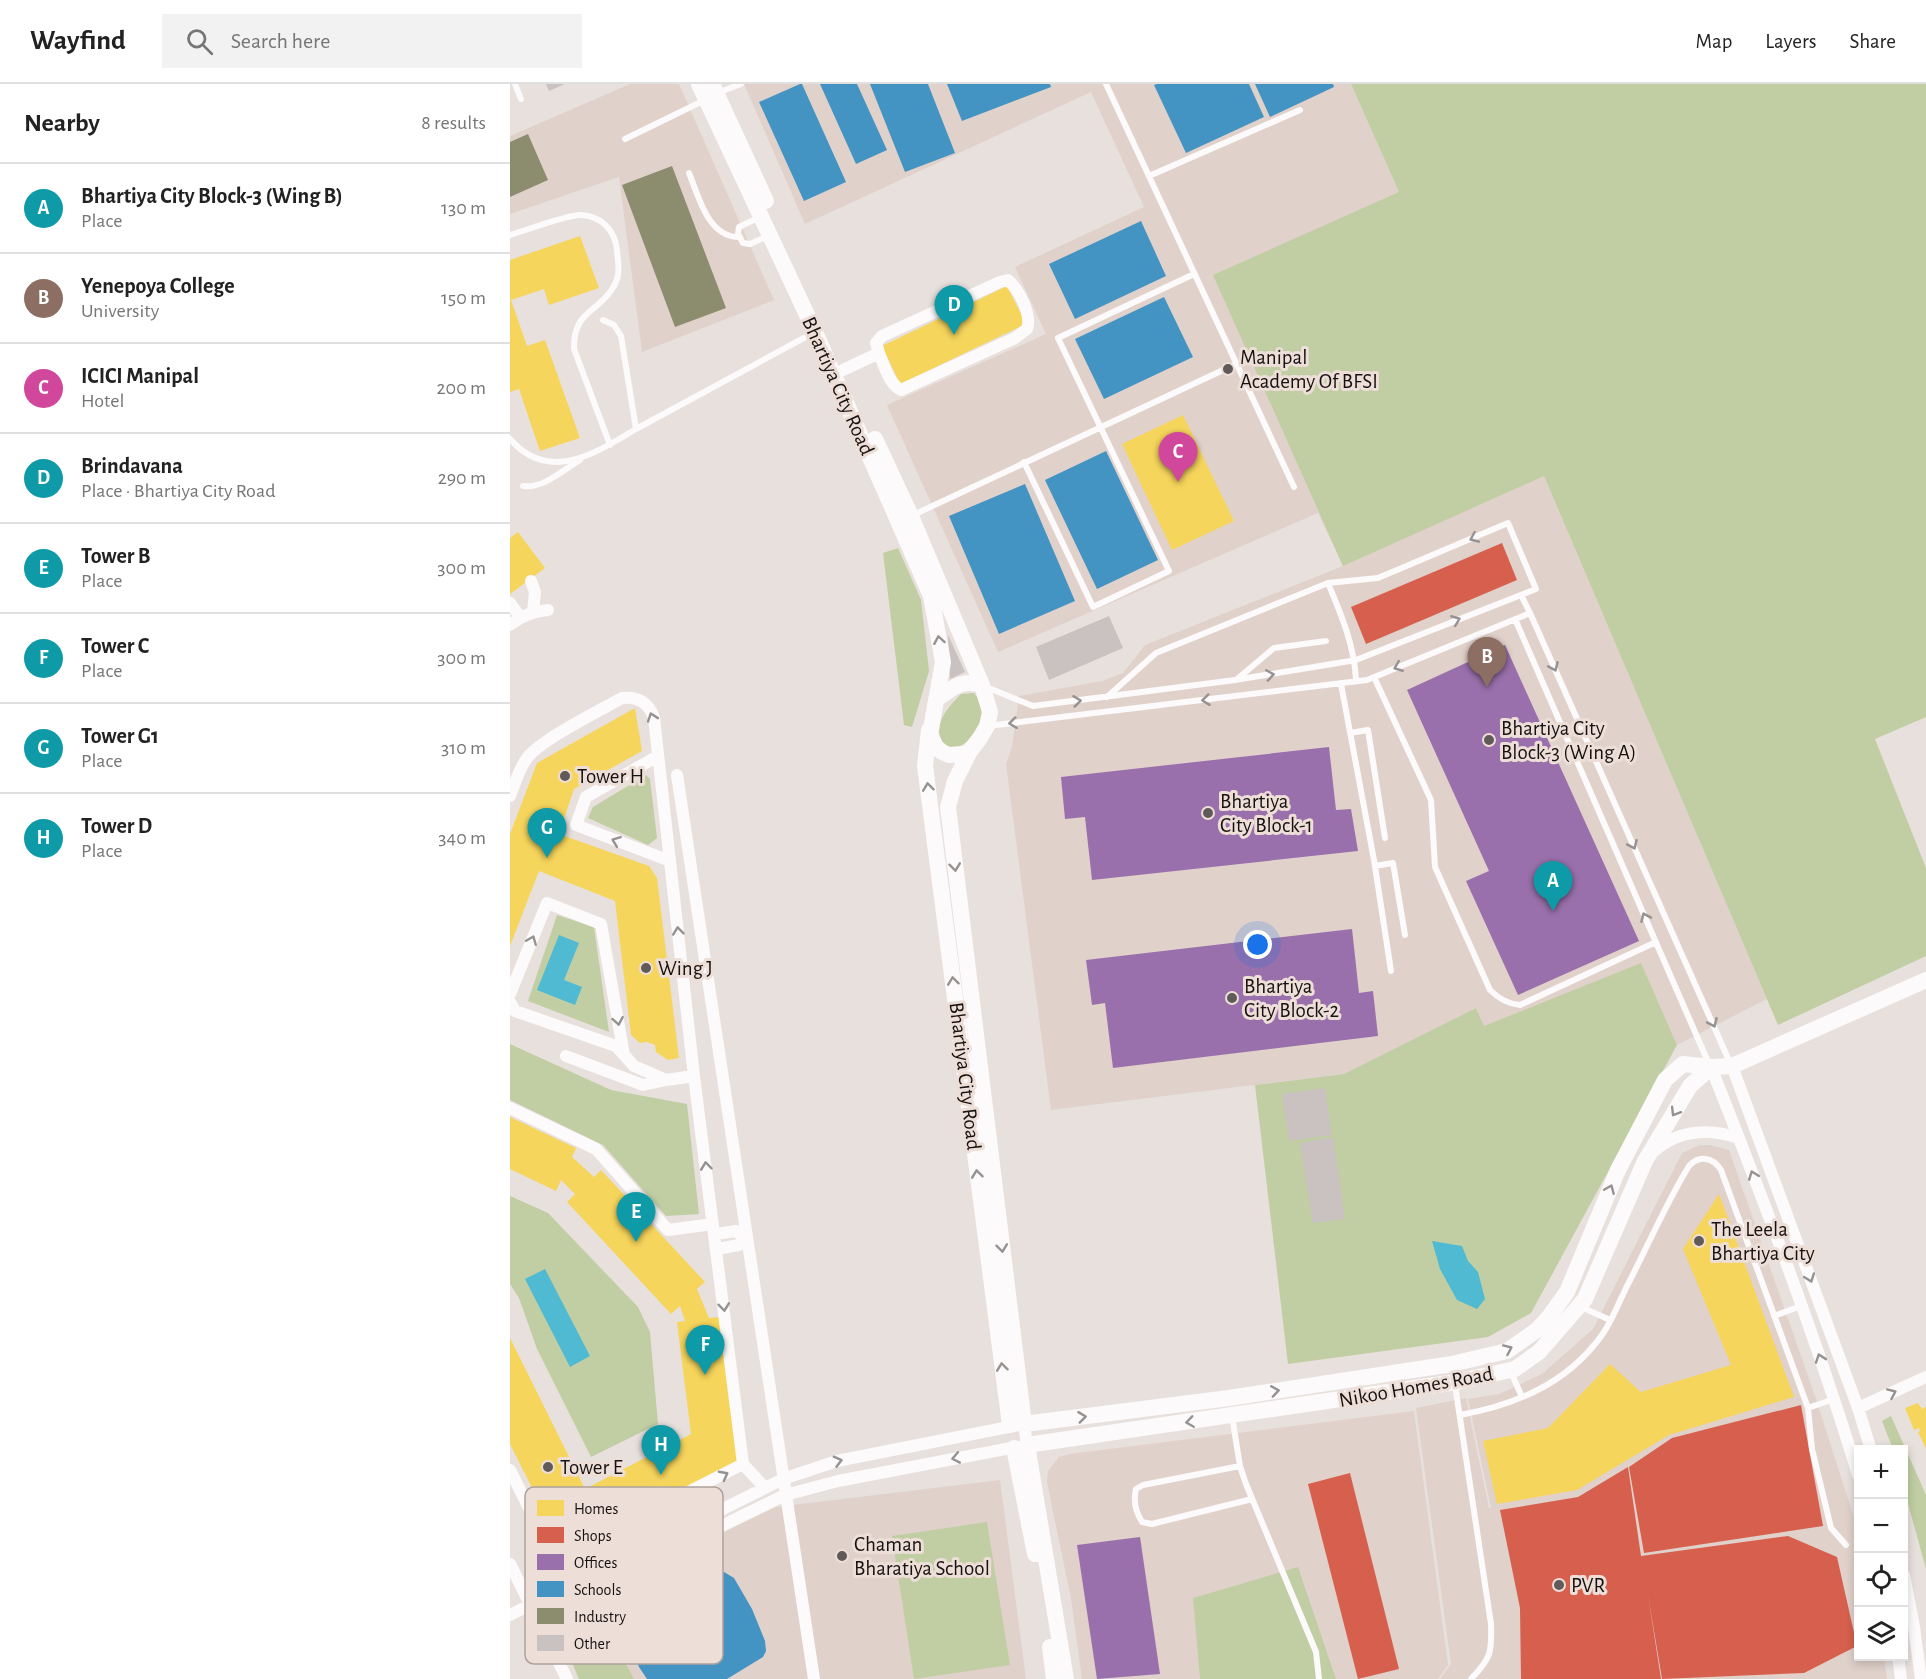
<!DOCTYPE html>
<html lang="en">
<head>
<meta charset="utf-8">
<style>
  body { margin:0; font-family:"Alegreya Sans",sans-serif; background:#f2f2f2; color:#222 }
  .controls { position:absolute; right:18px; bottom:18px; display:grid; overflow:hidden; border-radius:0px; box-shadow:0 3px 9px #0003 }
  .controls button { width:54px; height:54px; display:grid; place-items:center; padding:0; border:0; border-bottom:2px solid #e0e0e0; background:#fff; color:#222; font:30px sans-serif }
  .you { position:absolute; left:748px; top:861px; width:21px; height:21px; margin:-15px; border:4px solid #fff; border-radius:50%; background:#1a73e8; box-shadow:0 0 0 9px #1a73e833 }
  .badge { display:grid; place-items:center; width:39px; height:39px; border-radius:50%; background:#605a58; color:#fff; font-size:20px; font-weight:700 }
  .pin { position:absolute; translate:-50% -50px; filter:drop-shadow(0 2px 3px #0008) }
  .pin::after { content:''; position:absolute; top:32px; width:21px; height:18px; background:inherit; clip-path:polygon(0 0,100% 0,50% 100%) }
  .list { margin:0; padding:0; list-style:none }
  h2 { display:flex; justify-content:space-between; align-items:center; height:78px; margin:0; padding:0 24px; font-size:26px }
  h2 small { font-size:20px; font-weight:400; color:#767676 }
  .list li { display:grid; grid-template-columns:39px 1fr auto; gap:18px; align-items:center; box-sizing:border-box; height:90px; padding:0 24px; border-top:2px solid #e0e0e0 }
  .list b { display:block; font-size:22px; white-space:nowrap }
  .list p { margin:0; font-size:20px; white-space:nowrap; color:#767676 }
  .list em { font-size:20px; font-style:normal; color:#767676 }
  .icon { flex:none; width:33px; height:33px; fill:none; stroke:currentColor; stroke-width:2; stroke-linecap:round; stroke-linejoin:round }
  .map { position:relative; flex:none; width:1416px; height:1595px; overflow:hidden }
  header { display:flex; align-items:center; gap:36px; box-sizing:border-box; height:84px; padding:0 30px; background:#fff; border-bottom:2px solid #e0e0e0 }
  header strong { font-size:28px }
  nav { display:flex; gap:33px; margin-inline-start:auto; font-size:21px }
  .search { width:420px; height:54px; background:#f2f2f2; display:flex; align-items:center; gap:15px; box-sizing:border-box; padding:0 21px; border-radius:0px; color:#767676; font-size:22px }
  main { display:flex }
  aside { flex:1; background:#fff }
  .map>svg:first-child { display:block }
  .built { fill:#e1d1cb }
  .green { fill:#c1cea3 }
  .water { fill:#4fbad2 }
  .homes { fill:#f6d55c }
  .shops { fill:#d6604d }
  .offices { fill:#9970ab }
  .schools { fill:#4393c3 }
  .industry { fill:#8c8c6e }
  .building { fill:#c9c2c0 }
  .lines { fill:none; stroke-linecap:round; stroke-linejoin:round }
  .service { stroke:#fcfafa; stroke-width:6 }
  .minor { stroke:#fcfafa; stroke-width:12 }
  .tertiary { stroke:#fcfafa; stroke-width:16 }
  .oneway { stroke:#959291 }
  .poi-dot { fill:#605a58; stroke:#edded8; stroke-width:2 }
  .labels { text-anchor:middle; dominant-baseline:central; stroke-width:6; stroke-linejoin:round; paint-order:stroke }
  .poi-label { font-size:21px; fill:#171210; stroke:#edded8; text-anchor:start }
  .street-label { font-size:21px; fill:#171210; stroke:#edded8 }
  .key { fill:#edded8; stroke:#ada19c; stroke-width:1.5 }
  .key-label { font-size:16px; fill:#171210 }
</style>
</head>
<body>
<header>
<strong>Wayfind</strong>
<div class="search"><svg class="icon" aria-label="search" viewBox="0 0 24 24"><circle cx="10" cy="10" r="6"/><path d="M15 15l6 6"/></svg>Search here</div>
<nav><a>Map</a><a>Layers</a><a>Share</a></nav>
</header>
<main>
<aside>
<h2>Nearby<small>8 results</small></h2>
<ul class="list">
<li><span class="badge" style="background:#0f9aa8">A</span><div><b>Bhartiya City Block-3 (Wing B)</b><p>Place</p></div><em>130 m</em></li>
<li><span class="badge" style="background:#8d6e63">B</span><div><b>Yenepoya College</b><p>University</p></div><em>150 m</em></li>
<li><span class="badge" style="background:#d1479c">C</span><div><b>ICICI Manipal</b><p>Hotel</p></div><em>200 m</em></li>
<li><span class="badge" style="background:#0f9aa8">D</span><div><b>Brindavana</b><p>Place · Bhartiya City Road</p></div><em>290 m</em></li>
<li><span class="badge" style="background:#0f9aa8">E</span><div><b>Tower B</b><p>Place</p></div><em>300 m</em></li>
<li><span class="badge" style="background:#0f9aa8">F</span><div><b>Tower C</b><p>Place</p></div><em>300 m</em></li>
<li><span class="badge" style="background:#0f9aa8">G</span><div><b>Tower G1</b><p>Place</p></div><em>310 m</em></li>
<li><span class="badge" style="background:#0f9aa8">H</span><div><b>Tower D</b><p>Place</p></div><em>340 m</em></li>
</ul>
</aside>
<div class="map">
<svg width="1416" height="1595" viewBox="0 0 1416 1595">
  <rect width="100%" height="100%" fill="#e8e0dd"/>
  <!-- built -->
  <path class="built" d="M 120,0 L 169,0 L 264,216 L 132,268 L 109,93 L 0,130 L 0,52 Z
    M 234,0 L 841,0 L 889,108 L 1034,392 L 1257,915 L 1167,961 L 1131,880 L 974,942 L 966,924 L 834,990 L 541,1026 L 496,680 L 502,663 L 509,612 L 592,597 L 613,589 L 635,561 L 833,482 L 808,429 L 488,568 L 377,321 L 536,250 L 505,183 L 634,123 L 581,8 L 295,140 Z
    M 1190,1061 L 1200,1061 L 1219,1066 L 1305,1312 L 1348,1446 L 1348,1572 L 1374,1573 L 1377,1595 L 930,1595 L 941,1580 L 906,1324 L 956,1314 L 979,1424 L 981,1424 L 958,1315 L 989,1310 L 1032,1290 L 1083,1245 L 1172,1069 Z
    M 904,1327 L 938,1581 L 928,1595 L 572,1595 L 561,1515 L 537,1398 L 538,1387 L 549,1373 L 559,1370 Z
    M 490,1396 L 516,1595 L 69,1595 L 42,1531 L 266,1423 Z"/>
  <!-- green -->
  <path class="green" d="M 841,0 L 1416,0 L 1416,633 L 1365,655 L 1416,784 L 1416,872 L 1268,941 L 1034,392 L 833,482 L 703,191 L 889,108 Z
    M 388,464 L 411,516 L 419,587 L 402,643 L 394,641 L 373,469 Z
    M 464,609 C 467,613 471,617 472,621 C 478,642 458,662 439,666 C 418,646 435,626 451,610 Z
    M 136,691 L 140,695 L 147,754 L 138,761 L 78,734 L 83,723 Z
    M 47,831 L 84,843 L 99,948 L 18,917 Z
    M 1131,879 L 1167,961 L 1021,1229 L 978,1253 L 778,1280 L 745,1001 L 834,990 L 966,924 L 974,942 Z
    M 0,960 L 101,1006 L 177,1020 L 189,1130 L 156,1132 L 93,1061 L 0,1016 Z
    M 0,1112 L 38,1129 L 128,1223 L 140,1248 L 148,1340 L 81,1373 L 27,1265 L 9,1214 L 0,1200 Z
    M 1381,1332 L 1416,1411 L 1416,1485 L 1394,1405 L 1394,1366 L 1383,1365 L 1372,1337 Z
    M 477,1438 L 500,1581 L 404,1595 L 382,1452 Z
    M 788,1483 L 826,1595 L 690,1595 L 683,1514 Z
    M 63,1521 L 90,1531 L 124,1595 L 69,1595 L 42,1531 Z"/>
  <!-- water -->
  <path class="water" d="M 49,851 L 69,859 L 54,896 L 72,903 L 65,921 L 27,906 Z
    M 922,1157 L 952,1162 L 958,1177 L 968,1188 L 975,1215 L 967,1225 L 947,1216 L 930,1185 Z
    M 35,1185 L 80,1272 L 60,1283 L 15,1195 Z"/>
  <!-- homes -->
  <path class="homes" d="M 70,152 L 89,204 L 39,221 L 34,205 L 1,216 L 17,262 L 35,256 L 70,354 L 30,367 L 9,305 L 0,308 L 0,176 Z
    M 497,202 L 516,240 L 390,300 L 372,262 Z
    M 673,331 L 724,437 L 662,466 L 612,360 Z
    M 8,448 L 35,484 L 0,510 L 0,454 Z
    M 125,624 L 132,667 L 64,705 L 49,750 L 139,782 L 147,794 L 169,974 L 158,976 L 146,968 L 145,961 L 137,958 L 130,959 L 121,951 L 105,817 L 29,787 L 0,862 L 0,750 L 27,679 Z
    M 0,1033 L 66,1064 L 62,1073 L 84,1093 L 91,1086 L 195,1198 L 187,1205 L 199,1234 L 210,1233 L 228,1377 L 53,1466 L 0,1360 L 0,1254 L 75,1405 L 181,1350 L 167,1238 L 175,1237 L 170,1222 L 161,1230 L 57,1118 L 65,1110 L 51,1096 L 46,1107 L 0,1085 Z
    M 1209,1110 L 1284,1313 L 1159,1351 L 1067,1406 L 987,1420 L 973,1357 L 1038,1344 L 1100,1280 L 1131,1308 L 1221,1281 L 1173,1165 Z
    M 1408,1319 L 1412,1325 L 1416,1323 L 1416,1365 L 1408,1348 L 1410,1347 L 1409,1344 L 1404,1346 L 1395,1324 Z"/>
  <!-- shops -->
  <path class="shops" d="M 992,459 L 1007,496 L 856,560 L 841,523 Z
    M 1291,1321 L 1313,1442 L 1134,1469 L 1119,1383 L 1162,1354 Z
    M 1118,1383 L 1131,1472 L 1278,1452 L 1327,1473 L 1347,1562 L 1294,1589 L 1152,1595 L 1138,1511 L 1151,1595 L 1011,1595 L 1010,1524 L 990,1426 L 1068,1413 Z
    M 840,1389 L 889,1585 L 848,1595 L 798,1400 Z"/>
  <!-- offices -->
  <path class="offices" d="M 995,561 L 1129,857 L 1008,911 L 956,797 L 979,787 L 897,606 Z
    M 819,663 L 826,726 L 841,725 L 848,767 L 582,796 L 575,733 L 555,735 L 551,693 Z
    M 842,845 L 849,909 L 863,907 L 868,952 L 603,984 L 595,919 L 582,921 L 576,876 Z
    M 630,1453 L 650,1590 L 587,1595 L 567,1461 Z"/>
  <!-- schools -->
  <path class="schools" d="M 290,0 L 292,0 L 336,98 L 294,117 L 249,18 Z
    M 310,0 L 347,0 L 377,66 L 346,80 Z
    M 360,0 L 418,0 L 445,69 L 395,88 Z
    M 437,0 L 540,0 L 541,3 L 452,37 Z
    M 647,0 L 739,0 L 754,33 L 676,69 L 644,1 Z
    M 745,0 L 823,0 L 824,3 L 760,33 Z
    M 631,137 L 656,192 L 565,235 L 539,180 Z
    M 654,213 L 683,273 L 594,315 L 565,255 Z
    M 596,367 L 648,476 L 587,505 L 535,396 Z
    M 515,400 L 565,517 L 489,550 L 439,432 Z
    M 201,1487 L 214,1488 L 224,1494 L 242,1525 L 255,1557 L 256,1567 L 253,1573 L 217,1595 L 137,1595 L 129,1583 L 119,1555 L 119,1540 L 127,1526 L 163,1503 Z"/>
  <!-- industry -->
  <path class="industry" d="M 18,50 L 38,96 L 0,113 L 0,58 Z
    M 162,82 L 216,224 L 165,243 L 112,101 Z"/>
  <!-- building -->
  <path class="building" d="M 36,0 L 55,0 L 39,7 Z
    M 599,532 L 613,564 L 539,596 L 526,563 Z
    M 438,551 L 455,588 L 440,595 Z
    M 815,1004 L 822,1051 L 779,1057 L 772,1010 Z
    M 823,1053 L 835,1135 L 803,1139 L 790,1059 Z"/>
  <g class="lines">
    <!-- service -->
    <path class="service" d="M 5,0 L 11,15
      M 596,0 L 784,403
      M 207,9 L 231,0
      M 115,55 L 195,16
      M 179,89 C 189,113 198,154 230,153
      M 639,92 L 790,26
      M 250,133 L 229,143 L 228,150 L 233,159 L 240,160 L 258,152
      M 0,151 C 14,147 59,130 71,131 C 91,132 105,146 107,166 C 108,178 111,190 104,202 C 89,229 63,226 64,265 L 100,361
      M 93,236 L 104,241 L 111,252 L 126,345 L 303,249
      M 0,355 C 39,400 86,369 126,345
      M 514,378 L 583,523 L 659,487 L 548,254 L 684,190
      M 13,402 C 33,405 53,386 70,376
      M 401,432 L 726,280
      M 818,499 C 831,530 845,563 846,597
      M 1020,529 L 1221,981
      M 1005,535 L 1199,980
      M 864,593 L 921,716 L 925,783 L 980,906 C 989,915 998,920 1010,921 L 1146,858
      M 726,596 L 764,564 L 816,557
      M 831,600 L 864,776 L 881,887
      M 476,603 L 523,622 L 725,596 L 846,576 L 1026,505 L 998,439 L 868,494 L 818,499 L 646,569 L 597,613
      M 478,642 L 857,596 L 1020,529 L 1011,511
      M 840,649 L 858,646 L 875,754
      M 865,782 L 883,779 L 895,851
      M 1069,1222 L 1100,1236
      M 1264,1232 L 1291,1222
      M 942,1281 L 981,1540 C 982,1569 981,1574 961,1595
      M 1000,1286 L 1012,1313
      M 1324,1315 L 1298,1324 L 1302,1365 L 1321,1444 L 1336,1461
      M 950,1331 C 1001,1322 1052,1301 1085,1260 C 1099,1244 1107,1223 1116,1204 C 1137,1164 1155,1121 1179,1082 C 1189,1071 1203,1073 1211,1086 L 1298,1324
      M 722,1332 L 730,1382 L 736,1400 L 806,1568 L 809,1595
      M 730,1382 L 633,1401 L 626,1405 C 623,1417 625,1427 632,1438 L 642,1440 L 742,1415"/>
    <!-- minor -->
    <path class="minor" d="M 333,286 L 369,269 L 366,259 L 372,252 L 490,198 L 498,196 C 509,206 522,230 517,245 L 505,254 L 391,306 C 379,300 374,281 369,269
      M 21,497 L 25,508 L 23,528
      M 0,519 L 10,533
      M 0,541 C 12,531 23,528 38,526
      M 148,672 L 76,713 L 66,741 L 160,777
      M 167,691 L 304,1595
      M 0,712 C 5,699 9,685 17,674 C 32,655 89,627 112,614 C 128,612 139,619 144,634 L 184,992 L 233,1380 L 255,1404
      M 0,910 L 37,819 L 91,840 L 114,971
      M 0,918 L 5,927 L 106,962 L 124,982 L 156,996 L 184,992
      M 56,972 L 133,1001 L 156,996
      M 1222,982 L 1348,1324 L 1361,1366
      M 1201,983 C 1254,1117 1306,1253 1348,1391
      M 0,1024 L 86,1065 L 158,1146 L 203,1140
      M 1143,1068 C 1168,1046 1199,1044 1229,1054
      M 205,1150 L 226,1147 L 237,1156
      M 207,1165 L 229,1161 L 237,1156
      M 1348,1324 L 1416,1293
      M 0,1386 L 45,1476 L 233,1380
      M 45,1476 L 58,1502
      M 0,1480 L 57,1595
      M 1394,1491 L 1404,1543 L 1411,1595
      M 0,1531 L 273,1395 L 327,1377 L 514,1340 L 517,1361 L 328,1397 L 275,1411 L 27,1532
      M 1388,1572 L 1391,1595"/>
    <!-- tertiary -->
    <path class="tertiary" d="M 189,0 L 305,248 L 421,512 L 433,578 L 420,650 L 426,663 L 432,668 L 439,671 L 453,670 L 460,667 L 470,654 L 477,642 L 480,628 L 472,601 C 452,595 444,603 428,614
      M 202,0 L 256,117
      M 365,355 L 401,432 L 472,601
      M 419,646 L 415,682 L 500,1341
      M 460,667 L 445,697 L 438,723 L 514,1340 L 719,1314 L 942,1280 L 997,1267 L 1027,1246 L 1039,1233 L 1057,1208 L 1108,1086 L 1155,996 L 1173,980 L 1201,983 L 1222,982 L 1416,896
      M 504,1364 L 525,1470
      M 540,1563 L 544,1595
      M 556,1595 L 517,1361 L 946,1298 L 1005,1285 L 1029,1268 L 1075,1215 L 1135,1077 L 1180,1002 L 1201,983"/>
  </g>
  <!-- one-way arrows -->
  <defs><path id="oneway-chevron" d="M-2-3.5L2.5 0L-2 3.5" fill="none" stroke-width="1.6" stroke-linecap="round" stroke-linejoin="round" transform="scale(1.5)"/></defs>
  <g class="oneway">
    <use href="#oneway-chevron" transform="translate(964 454) rotate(157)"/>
    <use href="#oneway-chevron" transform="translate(946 536) rotate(-22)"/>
    <use href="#oneway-chevron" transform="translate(429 556) rotate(-100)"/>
    <use href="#oneway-chevron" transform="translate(888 583) rotate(158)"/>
    <use href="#oneway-chevron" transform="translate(1044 583) rotate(66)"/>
    <use href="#oneway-chevron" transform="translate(760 591) rotate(-9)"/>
    <use href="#oneway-chevron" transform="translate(696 616) rotate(173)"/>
    <use href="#oneway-chevron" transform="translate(567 617) rotate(-7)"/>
    <use href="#oneway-chevron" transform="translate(142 633) rotate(-109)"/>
    <use href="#oneway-chevron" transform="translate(503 639) rotate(173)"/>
    <use href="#oneway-chevron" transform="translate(418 703) rotate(-97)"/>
    <use href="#oneway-chevron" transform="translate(106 757) rotate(-159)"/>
    <use href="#oneway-chevron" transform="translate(1123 761) rotate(66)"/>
    <use href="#oneway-chevron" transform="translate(445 783) rotate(83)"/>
    <use href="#oneway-chevron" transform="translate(1135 833) rotate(-114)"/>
    <use href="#oneway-chevron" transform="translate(168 847) rotate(-96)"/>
    <use href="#oneway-chevron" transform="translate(22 856) rotate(-68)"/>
    <use href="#oneway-chevron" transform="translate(443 897) rotate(-97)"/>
    <use href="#oneway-chevron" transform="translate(108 937) rotate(80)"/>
    <use href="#oneway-chevron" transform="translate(1203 939) rotate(66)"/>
    <use href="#oneway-chevron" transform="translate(1165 1028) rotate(121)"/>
    <use href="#oneway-chevron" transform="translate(196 1082) rotate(-97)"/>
    <use href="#oneway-chevron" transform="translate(467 1090) rotate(-97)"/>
    <use href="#oneway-chevron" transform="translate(1243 1091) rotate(-111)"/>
    <use href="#oneway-chevron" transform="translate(1100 1105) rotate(-67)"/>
    <use href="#oneway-chevron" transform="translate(492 1164) rotate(83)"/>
    <use href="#oneway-chevron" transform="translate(1300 1194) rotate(70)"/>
    <use href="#oneway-chevron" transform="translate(214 1223) rotate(83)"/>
    <use href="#oneway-chevron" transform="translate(998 1265) rotate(-24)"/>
    <use href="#oneway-chevron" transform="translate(1310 1274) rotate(-109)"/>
    <use href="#oneway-chevron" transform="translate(492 1283) rotate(-97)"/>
    <use href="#oneway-chevron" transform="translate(765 1307) rotate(-9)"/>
    <use href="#oneway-chevron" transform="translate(1382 1309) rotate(-24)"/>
    <use href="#oneway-chevron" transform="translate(572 1333) rotate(-7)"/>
    <use href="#oneway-chevron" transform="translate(680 1338) rotate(172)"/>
    <use href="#oneway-chevron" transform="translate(446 1374) rotate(169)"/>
    <use href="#oneway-chevron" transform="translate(328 1377) rotate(-15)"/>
    <use href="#oneway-chevron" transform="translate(214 1391) rotate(-28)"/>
  </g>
  <!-- markers -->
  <g class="poi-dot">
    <circle cx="718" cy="285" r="6"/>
    <circle cx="979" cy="656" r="6"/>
    <circle cx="55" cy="692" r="6"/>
    <circle cx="698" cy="729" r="6"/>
    <circle cx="136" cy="884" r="6"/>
    <circle cx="722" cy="914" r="6"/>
    <circle cx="1189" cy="1157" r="6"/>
    <circle cx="38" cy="1383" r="6"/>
    <circle cx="332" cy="1472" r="6"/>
    <circle cx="1049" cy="1501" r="6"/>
  </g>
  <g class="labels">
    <!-- poi labels -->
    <g class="poi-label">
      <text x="730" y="273">Manipal<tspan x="730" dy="24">Academy Of BFSI</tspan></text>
      <text x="991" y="644">Bhartiya City<tspan x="991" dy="24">Block-3 (Wing A)</tspan></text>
      <text x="67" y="692">Tower H</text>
      <text x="710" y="717">Bhartiya<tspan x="710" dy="24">City Block-1</tspan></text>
      <text x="148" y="884">Wing J</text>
      <text x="734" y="902">Bhartiya<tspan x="734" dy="24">City Block-2</tspan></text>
      <text x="1201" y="1145">The Leela<tspan x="1201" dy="24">Bhartiya City</tspan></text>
      <text x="50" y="1383">Tower E</text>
      <text x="344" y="1460">Chaman<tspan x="344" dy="24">Bharatiya School</tspan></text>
      <text x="1061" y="1501">PVR</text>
    </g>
    <!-- street labels -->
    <g class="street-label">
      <text transform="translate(328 302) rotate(66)">Bhartiya City Road</text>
      <text transform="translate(455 992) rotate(83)">Bhartiya City Road</text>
      <text transform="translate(906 1303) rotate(-10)">Nikoo Homes Road</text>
    </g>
  </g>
  <!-- legend -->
  <rect x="15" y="1403" width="198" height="177" rx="9" class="key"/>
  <rect x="27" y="1416" width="27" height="16" fill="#f6d55c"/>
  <rect x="27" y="1443" width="27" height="16" fill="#d6604d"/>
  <rect x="27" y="1470" width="27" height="16" fill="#9970ab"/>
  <rect x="27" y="1497" width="27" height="16" fill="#4393c3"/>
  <rect x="27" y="1524" width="27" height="16" fill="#8c8c6e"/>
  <rect x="27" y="1551" width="27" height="16" fill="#c9c2c0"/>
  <g class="key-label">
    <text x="64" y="1430">Homes</text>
    <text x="64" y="1457">Shops</text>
    <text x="64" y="1484">Offices</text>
    <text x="64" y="1511">Schools</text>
    <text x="64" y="1538">Industry</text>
    <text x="64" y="1565">Other</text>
  </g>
</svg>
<div class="controls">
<button>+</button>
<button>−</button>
<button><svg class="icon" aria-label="locate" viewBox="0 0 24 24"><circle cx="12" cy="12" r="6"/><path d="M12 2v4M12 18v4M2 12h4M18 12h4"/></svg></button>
<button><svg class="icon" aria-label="layers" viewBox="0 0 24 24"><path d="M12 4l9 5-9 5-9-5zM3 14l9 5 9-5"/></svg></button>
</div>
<div class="you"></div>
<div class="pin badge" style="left:1043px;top:827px;background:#0f9aa8">A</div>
<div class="pin badge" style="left:977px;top:603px;background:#8d6e63">B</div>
<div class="pin badge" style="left:668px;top:398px;background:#d1479c">C</div>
<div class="pin badge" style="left:444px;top:251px;background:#0f9aa8">D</div>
<div class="pin badge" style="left:126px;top:1158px;background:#0f9aa8">E</div>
<div class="pin badge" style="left:195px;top:1291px;background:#0f9aa8">F</div>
<div class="pin badge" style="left:37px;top:774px;background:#0f9aa8">G</div>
<div class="pin badge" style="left:151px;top:1391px;background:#0f9aa8">H</div>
</div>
</main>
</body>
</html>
